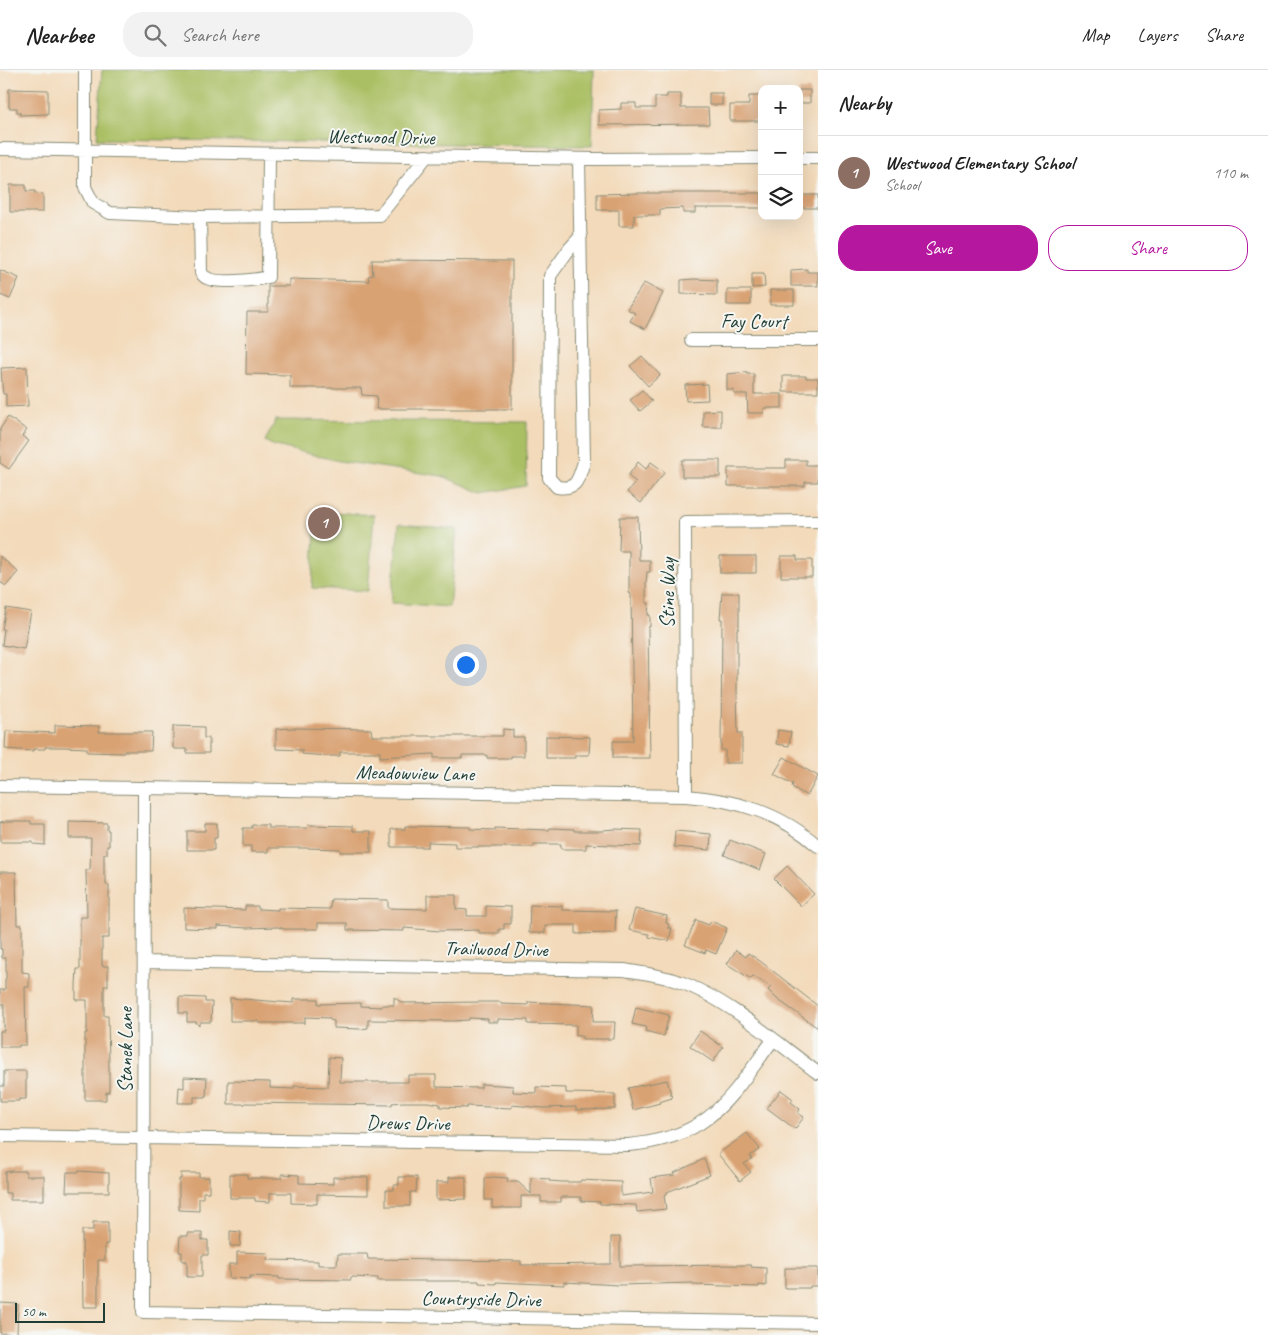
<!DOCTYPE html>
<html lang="en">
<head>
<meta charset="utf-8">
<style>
  body { margin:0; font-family:Caveat,sans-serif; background:#f2f2f2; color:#222 }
  .controls { position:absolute; right:15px; top:15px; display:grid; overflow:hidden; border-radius:10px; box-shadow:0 5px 20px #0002 }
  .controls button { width:45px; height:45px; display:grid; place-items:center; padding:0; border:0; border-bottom:1px solid #e0e0e0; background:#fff; color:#222; font:25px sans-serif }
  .scale { position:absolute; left:15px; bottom:12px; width:90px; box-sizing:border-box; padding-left:5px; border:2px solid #1f3d34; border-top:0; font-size:14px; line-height:18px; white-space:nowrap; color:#1f3d34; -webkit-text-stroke:4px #f6f6f2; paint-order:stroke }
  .you { position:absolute; left:465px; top:594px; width:18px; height:18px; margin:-12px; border:4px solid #fff; border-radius:50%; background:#1a73e8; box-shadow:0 0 0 8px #1a73e833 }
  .badge { display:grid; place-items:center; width:32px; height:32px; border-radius:50%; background:#b5179e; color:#fff; font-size:16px; font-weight:700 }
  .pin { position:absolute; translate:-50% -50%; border:2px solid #fff; box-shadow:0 1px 5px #0006 }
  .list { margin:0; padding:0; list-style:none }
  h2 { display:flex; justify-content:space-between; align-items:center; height:65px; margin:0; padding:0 20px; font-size:21px }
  h2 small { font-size:16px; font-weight:400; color:#767676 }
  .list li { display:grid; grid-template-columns:32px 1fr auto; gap:15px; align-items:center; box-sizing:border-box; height:75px; padding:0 20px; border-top:1px solid #e0e0e0 }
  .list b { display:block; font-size:19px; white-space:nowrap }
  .list p { margin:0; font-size:16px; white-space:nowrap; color:#767676 }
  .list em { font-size:16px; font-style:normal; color:#767676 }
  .actions { display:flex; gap:10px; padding:15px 20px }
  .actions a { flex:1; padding:11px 0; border:1px solid #b5179e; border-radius:20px; text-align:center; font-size:18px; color:#b5179e }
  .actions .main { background:#b5179e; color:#fff }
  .icon { flex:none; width:28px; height:28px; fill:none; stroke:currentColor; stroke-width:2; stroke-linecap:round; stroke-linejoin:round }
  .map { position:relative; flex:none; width:818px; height:1265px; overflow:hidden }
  header { display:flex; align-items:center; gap:30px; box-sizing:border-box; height:70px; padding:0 25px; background:#fff; border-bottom:1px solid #e0e0e0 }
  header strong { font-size:24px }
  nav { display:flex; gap:28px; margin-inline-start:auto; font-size:18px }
  .search { width:350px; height:45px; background:#f2f2f2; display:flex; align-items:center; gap:12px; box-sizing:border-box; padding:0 18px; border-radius:20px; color:#767676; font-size:19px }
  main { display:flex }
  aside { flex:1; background:#fff }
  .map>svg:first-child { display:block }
  .green { fill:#aabf64; stroke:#647e4c }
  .building { fill:#d9a273 }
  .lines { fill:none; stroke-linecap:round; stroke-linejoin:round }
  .minor-casing { stroke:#898c77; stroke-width:14 }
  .minor { stroke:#fff; stroke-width:12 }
  .labels { text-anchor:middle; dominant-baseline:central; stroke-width:4; stroke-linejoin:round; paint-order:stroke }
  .street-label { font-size:20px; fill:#1f3d34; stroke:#f6f6f2 }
</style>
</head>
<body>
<header>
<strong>Nearbee</strong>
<div class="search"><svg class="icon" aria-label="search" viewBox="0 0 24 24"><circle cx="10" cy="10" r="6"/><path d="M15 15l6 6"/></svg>Search here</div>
<nav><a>Map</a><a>Layers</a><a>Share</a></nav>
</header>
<main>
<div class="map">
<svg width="818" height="1265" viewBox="0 0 818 1265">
  <rect width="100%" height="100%" fill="#f6f6f2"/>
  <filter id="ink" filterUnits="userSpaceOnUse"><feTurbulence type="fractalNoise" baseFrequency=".02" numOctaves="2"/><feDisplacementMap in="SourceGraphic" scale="10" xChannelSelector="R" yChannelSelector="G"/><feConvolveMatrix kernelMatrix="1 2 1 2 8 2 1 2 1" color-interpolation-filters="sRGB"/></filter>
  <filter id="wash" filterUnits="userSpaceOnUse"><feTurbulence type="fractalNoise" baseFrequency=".0096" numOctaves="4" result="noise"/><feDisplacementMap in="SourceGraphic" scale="20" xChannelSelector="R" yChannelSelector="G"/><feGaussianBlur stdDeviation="1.12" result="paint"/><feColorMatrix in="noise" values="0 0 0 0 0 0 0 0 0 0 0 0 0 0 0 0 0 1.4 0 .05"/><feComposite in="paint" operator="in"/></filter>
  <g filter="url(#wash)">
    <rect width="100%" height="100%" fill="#f3daba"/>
    <!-- green -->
    <path class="green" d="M 102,0 L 594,0 L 592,76 L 97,69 Z
      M 276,350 L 527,352 L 526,416 L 483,423 L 442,406 L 339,391 L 272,375 L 265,371 Z
      M 316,441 L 374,445 L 368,521 L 312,518 Z
      M 399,454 L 457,459 L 449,537 L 391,533 Z"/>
    <g id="blocks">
      <!-- building -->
      <path class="building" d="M 9,19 L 48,20 L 48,44 L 20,45 L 20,42 L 17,42 L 17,38 L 9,38 Z
        M 799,20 L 810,20 L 810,33 L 799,33 Z
        M 709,23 L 722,23 L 722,35 L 709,35 Z
        M 667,24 L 681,24 L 681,38 L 708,38 L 709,54 L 599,55 L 599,40 L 621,39 L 621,33 L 636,33 L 636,38 L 655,38 L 655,27 L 667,27 Z
        M 749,26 L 762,26 L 762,51 L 730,51 L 730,35 L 749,35 Z
        M 10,115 L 26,115 L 26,121 L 35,121 L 35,123 L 43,124 L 43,142 L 10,142 Z
        M 640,123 L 762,123 L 762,138 L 695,138 L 695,143 L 683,143 L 683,138 L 660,139 L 660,145 L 634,145 L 634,156 L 619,156 L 619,140 L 597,140 L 597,124 Z
        M 799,125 L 818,125 L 818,138 L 799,138 Z
        M 372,190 L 512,191 L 512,339 L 376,339 L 377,326 L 362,325 L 361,318 L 290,318 L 290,305 L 246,304 L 247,242 L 268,242 L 268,216 L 289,216 L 289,209 L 369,211 L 368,206 L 373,205 Z
        M 807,199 L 807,202 L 818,202 L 818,216 L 791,216 L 791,200 Z
        M 0,200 L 19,208 L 10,229 L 0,225 Z
        M 752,204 L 764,204 L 765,217 L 752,218 Z
        M 694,209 L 717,210 L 717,225 L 681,224 L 681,210 Z
        M 644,213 L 663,223 L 645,259 L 630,251 L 635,243 L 627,239 Z
        M 727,220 L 751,220 L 751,235 L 727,235 Z
        M 770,220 L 794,220 L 794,235 L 770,235 Z
        M 642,286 L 660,305 L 648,316 L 630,296 Z
        M 27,297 L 28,336 L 6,337 L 6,324 L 3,324 L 2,315 L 1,298 Z
        M 747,302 L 747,304 L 754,304 L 754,324 L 782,324 L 782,338 L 764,338 L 764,343 L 748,343 L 747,324 L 734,324 L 734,320 L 727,320 L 727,304 Z
        M 783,306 L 806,306 L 806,308 L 818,308 L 818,322 L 783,322 Z
        M 707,314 L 708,330 L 686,331 L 685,315 Z
        M 642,320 L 652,331 L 640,341 L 630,330 Z
        M 721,340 L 721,357 L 703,357 L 703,341 Z
        M 8,347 L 27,360 L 22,366 L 29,371 L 9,399 L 0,393 L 0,359 Z
        M 682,390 L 720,390 L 720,407 L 682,407 Z
        M 786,390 L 806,390 L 806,395 L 818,395 L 818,412 L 805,412 L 805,416 L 728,416 L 728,398 L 786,398 Z
        M 638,392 L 646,399 L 651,392 L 665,402 L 641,433 L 627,422 L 636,412 L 628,406 Z
        M 620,447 L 638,447 L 639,490 L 650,490 L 650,502 L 647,502 L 646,513 L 646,533 L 649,533 L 648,545 L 650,545 L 650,557 L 648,557 L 650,688 L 613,688 L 613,671 L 633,671 L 631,524 L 629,523 L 629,481 L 619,481 Z
        M 0,486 L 18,502 L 6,516 L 0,512 Z
        M 720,486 L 756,486 L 756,503 L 720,503 Z
        M 781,486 L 797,486 L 797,490 L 812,490 L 812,507 L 781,507 Z
        M 722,523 L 739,523 L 739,559 L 737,559 L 737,618 L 738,663 L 742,663 L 742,693 L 725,693 L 725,680 L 721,680 L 722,549 L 720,549 Z
        M 6,538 L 31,542 L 24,579 L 2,575 L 4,559 L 2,559 Z
        M 55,655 L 99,656 L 99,662 L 152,662 L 151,681 L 124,681 L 124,683 L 87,682 L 87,678 L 63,677 L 45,677 L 45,679 L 33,679 L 33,681 L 5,679 L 6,661 L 55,663 Z
        M 173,656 L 204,657 L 204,668 L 209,668 L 209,683 L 187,683 L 187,679 L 175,679 L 173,678 Z
        M 291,658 L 371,659 L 372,666 L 503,666 L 503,659 L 513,660 L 513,667 L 524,667 L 524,686 L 511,686 L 511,688 L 487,688 L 487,685 L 462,685 L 462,688 L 434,688 L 434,684 L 380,687 L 380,682 L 340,682 L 340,686 L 328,686 L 302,684 L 302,680 L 276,679 L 276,659 Z
        M 778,660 L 791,662 L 789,676 L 776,674 Z
        M 546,666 L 590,667 L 589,685 L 575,685 L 575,688 L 546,688 Z
        M 784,687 L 818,706 L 807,726 L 792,717 L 793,714 L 774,704 Z
        M 6,751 L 31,751 L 31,754 L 45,754 L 45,775 L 33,774 L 33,772 L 0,772 L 0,752 Z
        M 69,752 L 107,753 L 107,760 L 109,760 L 109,776 L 107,776 L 107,784 L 104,784 L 104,806 L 106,806 L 106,815 L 109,815 L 109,868 L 102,868 L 102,896 L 108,896 L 108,916 L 104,916 L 104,946 L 108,946 L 109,997 L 109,1022 L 106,1022 L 106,1030 L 85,1030 L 85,963 L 87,963 L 87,930 L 76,930 L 76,915 L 77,899 L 80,899 L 80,847 L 87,847 L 86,800 L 90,800 L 91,768 L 69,768 Z
        M 205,753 L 217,753 L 217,768 L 214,768 L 214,780 L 187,780 L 187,761 L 205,761 Z
        M 252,755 L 268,755 L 268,758 L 307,758 L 308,755 L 353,756 L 353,761 L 371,761 L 371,782 L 340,782 L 340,779 L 305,778 L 268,778 L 268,782 L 251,782 L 251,776 L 243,776 L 243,758 L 252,758 Z
        M 405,756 L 470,757 L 470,759 L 495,760 L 495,758 L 549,760 L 550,758 L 574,759 L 574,761 L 603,761 L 603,760 L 615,759 L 642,760 L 641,776 L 586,774 L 586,779 L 561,779 L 561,774 L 534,774 L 534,777 L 455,777 L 455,773 L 428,772 L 428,777 L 391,777 L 391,759 L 405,759 Z
        M 675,761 L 711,764 L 710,780 L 674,777 Z
        M 730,770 L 766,784 L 760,800 L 724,785 Z
        M 787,796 L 814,824 L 801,836 L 774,809 Z
        M 0,802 L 16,802 L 17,855 L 22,855 L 22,902 L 29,903 L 29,917 L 25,917 L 26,975 L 19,975 L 19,977 L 0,977 L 0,961 L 4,961 L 4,934 L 0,934 L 0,920 L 5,920 L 5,909 L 6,909 L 6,888 L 2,888 L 2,879 L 0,879 Z
        M 427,825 L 456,825 L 456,839 L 467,840 L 467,846 L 486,846 L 486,836 L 511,837 L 511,854 L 504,854 L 504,859 L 499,859 L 499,863 L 479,863 L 479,860 L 440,861 L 404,858 L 404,861 L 347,860 L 347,853 L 318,853 L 318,859 L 284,859 L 278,857 L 247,858 L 218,856 L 218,859 L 184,858 L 184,838 L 245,840 L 245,836 L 258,836 L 258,839 L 278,840 L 278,838 L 330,839 L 331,829 L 388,830 L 388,838 L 427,839 Z
        M 530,835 L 562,836 L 562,840 L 616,841 L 615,863 L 576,864 L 576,855 L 549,855 L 549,856 L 545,856 L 545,863 L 529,863 Z
        M 635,839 L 667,846 L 666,853 L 669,854 L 668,858 L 672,858 L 669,871 L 649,867 L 649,864 L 629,860 Z
        M 696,850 L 709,855 L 711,851 L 727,858 L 716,884 L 706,880 L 705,883 L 685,875 Z
        M 736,880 L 746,887 L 748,883 L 760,891 L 818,936 L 818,958 L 777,929 L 768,920 L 771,917 L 753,906 L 751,909 L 727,894 Z
        M 179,927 L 205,928 L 205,932 L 212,932 L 211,952 L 201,952 L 199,956 L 196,952 L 187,952 L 187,943 L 179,943 Z
        M 394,927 L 402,933 L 483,932 L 501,932 L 501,934 L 528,935 L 528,932 L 594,935 L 593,952 L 615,952 L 614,969 L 582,969 L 582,966 L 576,966 L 576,955 L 528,954 L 528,950 L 498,949 L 498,952 L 488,952 L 488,949 L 469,948 L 469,950 L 453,951 L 368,950 L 368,958 L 360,959 L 334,958 L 334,951 L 330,950 L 330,948 L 305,947 L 305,953 L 259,953 L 259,951 L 230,951 L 230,928 L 293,933 L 293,929 L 318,929 L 318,934 L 361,933 L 361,936 L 382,937 L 382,935 L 394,935 Z
        M 636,937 L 669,945 L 664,966 L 645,961 L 646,957 L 632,954 Z
        M 700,961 L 723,977 L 713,992 L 690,976 Z
        M 329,987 L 341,988 L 340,1012 L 408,1012 L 408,1005 L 436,1005 L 436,1017 L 481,1018 L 481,1014 L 500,1015 L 513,1016 L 513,1022 L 536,1023 L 536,1017 L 566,1018 L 566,1023 L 615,1024 L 615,1039 L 576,1040 L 576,1037 L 543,1038 L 512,1035 L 512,1038 L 467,1036 L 467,1038 L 440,1037 L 440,1034 L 427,1032 L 403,1032 L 392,1033 L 392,1035 L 245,1033 L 245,1034 L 228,1034 L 228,1011 L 270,1012 L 270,1018 L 294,1019 L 294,1016 L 328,1017 Z
        M 4,1001 L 26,1001 L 26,1029 L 19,1029 L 19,1031 L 0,1031 L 0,1016 L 4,1016 Z
        M 184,1007 L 207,1008 L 206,1027 L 194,1027 L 194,1033 L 178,1033 L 179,1017 L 184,1018 Z
        M 667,1010 L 672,1028 L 659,1032 L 660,1033 L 633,1040 L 628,1018 Z
        M 781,1020 L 793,1029 L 791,1032 L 800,1039 L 798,1043 L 804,1047 L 795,1059 L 767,1038 Z
        M 747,1063 L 760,1079 L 750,1086 L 752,1089 L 744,1094 L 751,1102 L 740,1111 L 718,1084 Z
        M 704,1089 L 710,1105 L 667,1122 L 667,1124 L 664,1125 L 666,1139 L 637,1142 L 636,1135 L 600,1134 L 600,1132 L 581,1131 L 581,1127 L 561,1127 L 561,1132 L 541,1132 L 541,1126 L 521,1126 L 521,1138 L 492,1138 L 492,1130 L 485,1130 L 485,1108 L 493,1107 L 508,1108 L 507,1112 L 518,1112 L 531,1124 L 531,1108 L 549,1109 L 549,1111 L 562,1112 L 580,1112 L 581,1110 L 621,1112 L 621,1126 L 653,1122 L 651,1108 L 675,1105 L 674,1103 Z
        M 12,1101 L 26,1101 L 26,1106 L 44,1106 L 44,1130 L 10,1130 L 10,1123 L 5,1123 L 5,1102 Z
        M 79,1101 L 109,1103 L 109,1122 L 66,1122 L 67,1102 L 79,1102 Z
        M 181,1103 L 199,1103 L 199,1107 L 209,1107 L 209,1122 L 203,1122 L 203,1128 L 199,1128 L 199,1141 L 179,1140 L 179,1109 L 181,1109 Z
        M 230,1104 L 247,1104 L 247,1108 L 282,1108 L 282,1104 L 299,1105 L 299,1113 L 333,1114 L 333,1107 L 368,1107 L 368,1125 L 317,1124 L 317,1134 L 291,1133 L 291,1123 L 270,1123 L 270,1132 L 255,1131 L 255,1128 L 230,1128 Z
        M 399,1107 L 417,1107 L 416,1122 L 410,1122 L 410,1136 L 386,1136 L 386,1120 L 394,1120 L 394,1115 L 399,1115 Z
        M 449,1107 L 466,1107 L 466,1129 L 436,1130 L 436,1112 L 449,1112 Z
        M 93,1152 L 108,1152 L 108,1174 L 105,1174 L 105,1190 L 98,1190 L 98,1237 L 83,1237 L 82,1160 L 93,1160 Z
        M 230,1161 L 241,1162 L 240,1176 L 230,1176 Z
        M 188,1163 L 202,1163 L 202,1170 L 208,1170 L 208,1185 L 202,1185 L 202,1207 L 187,1207 L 187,1191 L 182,1191 L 182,1182 L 179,1182 L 180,1166 L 188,1166 Z
        M 611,1167 L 620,1167 L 620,1196 L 751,1195 L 751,1197 L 766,1198 L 766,1216 L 759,1215 L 759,1217 L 693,1215 L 693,1213 L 619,1215 L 564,1212 L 564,1215 L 496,1212 L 496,1214 L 479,1213 L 479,1211 L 378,1211 L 378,1208 L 351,1207 L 351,1210 L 279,1209 L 279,1207 L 250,1206 L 250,1209 L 229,1208 L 229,1194 L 237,1194 L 237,1182 L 268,1183 L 267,1190 L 318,1191 L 318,1195 L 337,1195 L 338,1184 L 367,1184 L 368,1189 L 521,1191 L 521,1195 L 611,1194 Z
        M 785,1198 L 818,1198 L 818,1216 L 810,1216 L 810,1218 L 785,1218 Z
        M 0,1233 L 18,1234 L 17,1264 L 0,1263 Z"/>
    </g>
  </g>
  <g filter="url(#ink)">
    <use href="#blocks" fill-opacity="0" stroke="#898c77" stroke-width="1"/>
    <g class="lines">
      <!-- minor casing -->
      <g class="minor-casing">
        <path id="minor" d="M 85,0 L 85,117 L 93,133 L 110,143 L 200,147 L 380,145 L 427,86
          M 0,79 L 595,89 L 762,88
          M 799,88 L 818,88
          M 579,89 L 584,392 C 578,409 578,420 557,417 L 549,408 L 550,206 L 570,178 L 581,166
          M 200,147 L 201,203 C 203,205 204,207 207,208 C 216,214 257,210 268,207 L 269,84
          M 691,270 L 818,270
          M 0,716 L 686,726 C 736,730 779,742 818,776
          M 144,718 L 143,1242 L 818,1253
          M 686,726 L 685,452 L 818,451
          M 144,892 L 624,900 C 642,903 660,905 677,911 C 725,927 776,972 818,1003
          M 0,1066 L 628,1075 C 710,1068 728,1030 773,970"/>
      </g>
      <!-- minor -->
      <use href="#minor" class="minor"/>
    </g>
  </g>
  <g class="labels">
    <!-- street labels -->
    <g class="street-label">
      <text transform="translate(381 67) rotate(1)">Westwood Drive</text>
      <text x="754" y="251">Fay Court</text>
      <text transform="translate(667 523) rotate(-90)">Stine Way</text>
      <text transform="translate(415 703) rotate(1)">Meadowview Lane</text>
      <text transform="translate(496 879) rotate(1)">Trailwood Drive</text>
      <text transform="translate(125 980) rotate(-90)">Stanek Lane</text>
      <text transform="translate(408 1053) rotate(1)">Drews Drive</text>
      <text transform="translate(481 1229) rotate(1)">Countryside Drive</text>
    </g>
  </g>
</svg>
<div class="controls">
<button>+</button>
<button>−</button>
<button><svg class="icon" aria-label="layers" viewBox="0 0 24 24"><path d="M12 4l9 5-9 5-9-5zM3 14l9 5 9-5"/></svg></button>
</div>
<div class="scale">50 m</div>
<div class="you"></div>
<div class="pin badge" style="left:324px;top:453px;background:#8d6e63">1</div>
</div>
<aside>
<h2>Nearby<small></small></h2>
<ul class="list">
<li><span class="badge" style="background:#8d6e63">1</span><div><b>Westwood Elementary School</b><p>School</p></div><em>110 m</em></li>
</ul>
<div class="actions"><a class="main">Save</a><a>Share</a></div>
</aside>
</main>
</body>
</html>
